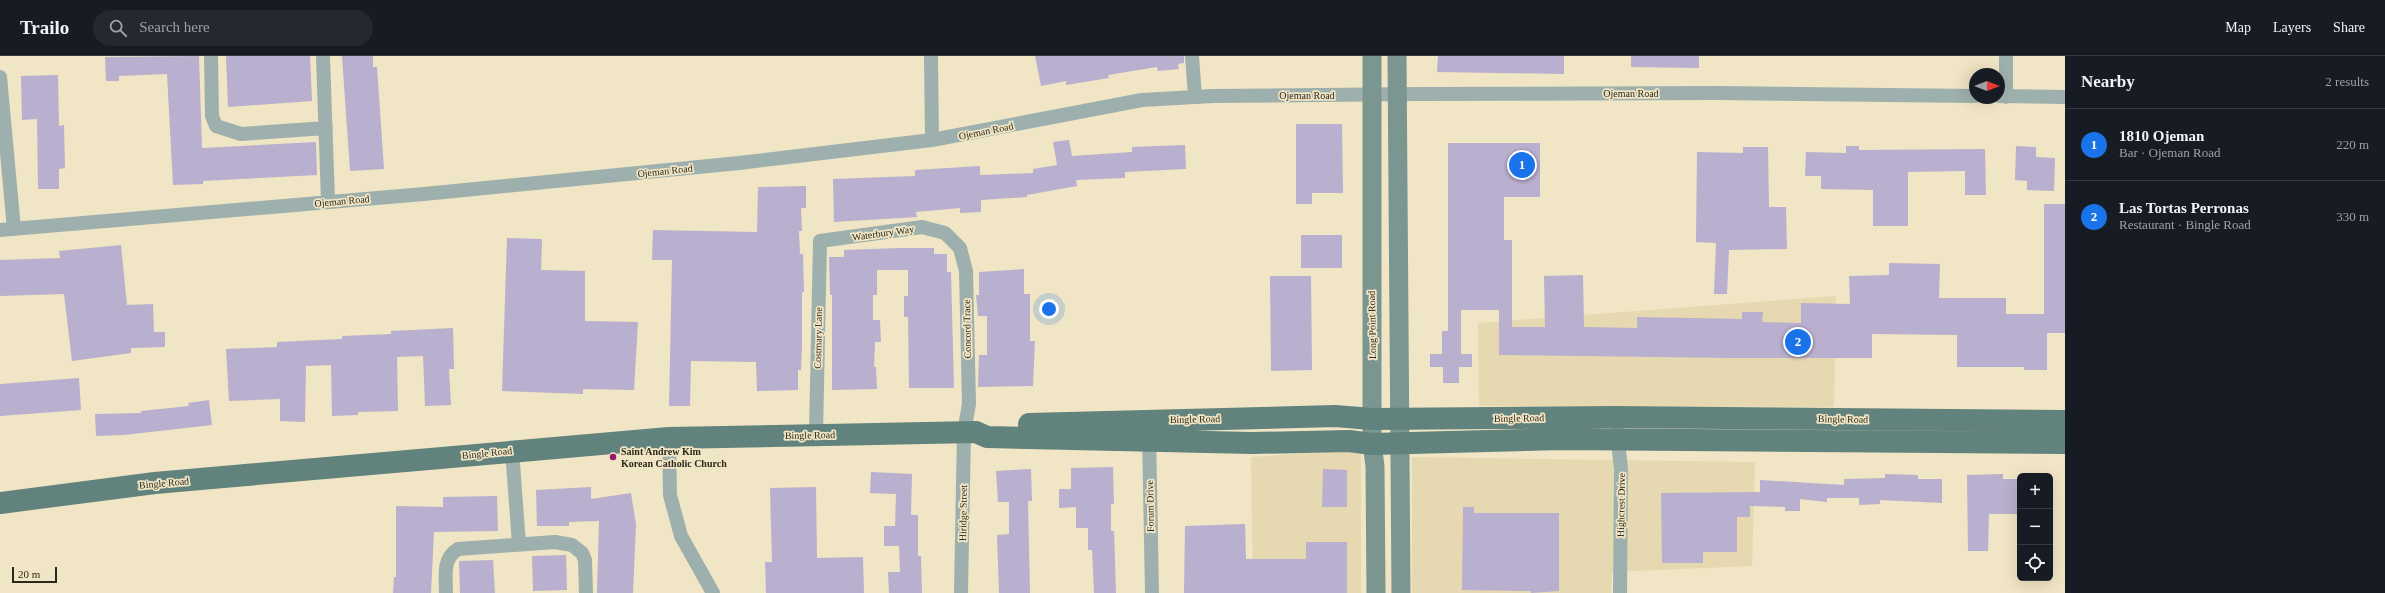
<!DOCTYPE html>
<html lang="en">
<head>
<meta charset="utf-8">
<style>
  body { margin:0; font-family:"Times New Roman",serif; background:#242831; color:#f1f3f6 }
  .controls { position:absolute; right:12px; bottom:12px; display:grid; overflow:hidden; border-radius:6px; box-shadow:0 4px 16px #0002 }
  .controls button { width:36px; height:36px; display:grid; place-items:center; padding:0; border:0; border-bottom:1px solid #363941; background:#171b24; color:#f1f3f6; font:20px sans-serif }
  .compass { position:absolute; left:1969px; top:12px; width:36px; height:36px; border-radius:50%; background:#171b24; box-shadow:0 4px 16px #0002; rotate:90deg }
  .scale { position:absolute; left:12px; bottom:10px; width:45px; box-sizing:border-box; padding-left:4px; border:2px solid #2c281c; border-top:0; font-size:11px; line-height:14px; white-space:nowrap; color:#2c281c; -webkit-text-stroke:3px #f0e5c4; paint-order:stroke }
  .you { position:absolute; left:1049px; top:253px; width:14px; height:14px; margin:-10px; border:3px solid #fff; border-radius:50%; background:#1a73e8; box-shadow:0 0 0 6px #1a73e833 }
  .badge { display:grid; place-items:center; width:26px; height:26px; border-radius:50%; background:#1a73e8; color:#fff; font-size:13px; font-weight:700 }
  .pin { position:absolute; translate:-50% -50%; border:2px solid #fff; box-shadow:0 1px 4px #0006 }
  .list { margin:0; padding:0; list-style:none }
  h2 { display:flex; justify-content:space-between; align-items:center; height:52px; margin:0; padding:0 16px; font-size:17px }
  h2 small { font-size:13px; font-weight:400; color:#9ea1a6 }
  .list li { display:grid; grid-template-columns:26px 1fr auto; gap:12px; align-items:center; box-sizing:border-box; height:72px; padding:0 16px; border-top:1px solid #363941 }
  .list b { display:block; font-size:15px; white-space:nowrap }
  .list p { margin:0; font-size:13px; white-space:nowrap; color:#9ea1a6 }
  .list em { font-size:13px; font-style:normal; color:#9ea1a6 }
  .icon { flex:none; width:22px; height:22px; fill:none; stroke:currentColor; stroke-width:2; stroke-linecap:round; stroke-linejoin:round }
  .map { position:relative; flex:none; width:2065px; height:537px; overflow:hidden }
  header { display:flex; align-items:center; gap:24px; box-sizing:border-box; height:56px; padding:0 20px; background:#171b24; border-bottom:1px solid #363941 }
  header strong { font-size:19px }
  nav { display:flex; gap:22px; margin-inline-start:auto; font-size:14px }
  .search { width:280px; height:36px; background:#242831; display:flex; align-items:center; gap:10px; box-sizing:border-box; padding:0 14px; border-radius:22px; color:#9ea1a6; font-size:15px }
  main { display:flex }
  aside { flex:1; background:#171b24 }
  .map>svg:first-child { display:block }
  .built { fill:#e6d8b0 }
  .building { fill:#b9afce }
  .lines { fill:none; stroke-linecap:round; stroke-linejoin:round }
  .minor { stroke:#9eb0ad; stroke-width:14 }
  .secondary { stroke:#7b9591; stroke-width:19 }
  .primary { stroke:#61827d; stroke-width:22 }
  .poi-dot { fill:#98166c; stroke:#f0e5c4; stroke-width:1.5 }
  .labels { text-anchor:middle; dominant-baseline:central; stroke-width:3.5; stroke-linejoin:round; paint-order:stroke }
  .street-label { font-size:10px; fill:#2c281c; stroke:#f0e5c4 }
  .poi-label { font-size:10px; font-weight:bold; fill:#2c281c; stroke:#f0e5c4; text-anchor:start }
</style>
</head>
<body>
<header>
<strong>Trailo</strong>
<div class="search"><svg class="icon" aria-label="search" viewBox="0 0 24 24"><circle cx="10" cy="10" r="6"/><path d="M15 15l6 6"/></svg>Search here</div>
<nav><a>Map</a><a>Layers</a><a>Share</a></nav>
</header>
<main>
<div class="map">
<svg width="2065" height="537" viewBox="0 0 2065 537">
  <rect width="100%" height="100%" fill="#f0e5c4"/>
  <!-- built -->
  <path class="built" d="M 1836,240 L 1834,351 L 1479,350 L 1478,267 Z
    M 1361,394 L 1361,537 L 1253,537 L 1251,401 Z
    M 1412,401 L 1755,406 L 1752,510 L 1612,516 L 1611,537 L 1412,537 Z"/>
  <!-- building -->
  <path class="building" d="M 199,0 L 202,92 L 316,86 L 317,119 L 203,125 L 203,128 L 173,129 L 167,18 L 119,20 L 119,25 L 106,25 L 105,1 Z
    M 226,0 L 310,0 L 312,45 L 228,51 Z
    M 342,0 L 373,0 L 373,11 L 377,11 L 384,113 L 350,115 Z
    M 1035,0 L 1184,0 L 1184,7 L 1178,8 L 1179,13 L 1158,15 L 1157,11 L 1108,19 L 1109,22 L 1066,29 L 1066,25 L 1041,30 Z
    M 1438,0 L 1564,0 L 1564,18 L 1437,16 Z
    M 1631,0 L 1699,0 L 1699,12 L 1631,11 Z
    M 58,19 L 59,70 L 64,69 L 65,112 L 59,113 L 59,133 L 38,133 L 37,63 L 22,64 L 21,20 Z
    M 1296,68 L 1342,68 L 1343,137 L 1312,137 L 1312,148 L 1296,148 Z
    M 1069,84 L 1072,100 L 1132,96 L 1132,91 L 1185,89 L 1186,113 L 1125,116 L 1125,122 L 1076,124 L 1077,130 L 1027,139 L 1027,141 L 981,144 L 981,156 L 960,157 L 960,152 L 916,156 L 917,161 L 834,166 L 833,123 L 915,120 L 915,114 L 980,110 L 980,119 L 1033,117 L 1033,113 L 1057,109 L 1053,86 Z
    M 1448,87 L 1540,87 L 1540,141 L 1504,141 L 1504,184 L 1512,184 L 1512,271 L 1545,271 L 1544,220 L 1583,219 L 1584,271 L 1637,272 L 1637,261 L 1742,263 L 1742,256 L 1763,256 L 1762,266 L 1801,267 L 1801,247 L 1850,248 L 1849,220 L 1889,219 L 1889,207 L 1940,208 L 1939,242 L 2006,242 L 2006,258 L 2044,258 L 2044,148 L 2065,148 L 2065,277 L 2047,277 L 2047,314 L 2024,314 L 2024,311 L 1957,311 L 1957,279 L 1872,278 L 1872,302 L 1730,302 L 1499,299 L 1499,254 L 1461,254 L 1461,298 L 1472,298 L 1472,311 L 1459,311 L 1459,327 L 1443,327 L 1443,311 L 1430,311 L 1430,298 L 1442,298 L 1442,275 L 1448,275 Z
    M 1846,90 L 1859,90 L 1859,94 L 1985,93 L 1986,139 L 1965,139 L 1965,115 L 1908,116 L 1908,170 L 1873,170 L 1873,134 L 1821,133 L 1821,120 L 1805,120 L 1806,96 L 1846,97 Z
    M 2016,90 L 2036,91 L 2036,101 L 2055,102 L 2054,135 L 2027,134 L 2027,125 L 2015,124 Z
    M 1743,91 L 1768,91 L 1769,151 L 1786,151 L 1787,193 L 1729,194 L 1727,238 L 1714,238 L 1716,187 L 1696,186 L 1697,96 L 1743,97 Z
    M 806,130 L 806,152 L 801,152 L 802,175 L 799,175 L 800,198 L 803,198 L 804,236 L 802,236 L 802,290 L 801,314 L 798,314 L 798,334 L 757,335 L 756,306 L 691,305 L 690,350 L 669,350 L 672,204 L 652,204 L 653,174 L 757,176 L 758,131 Z
    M 1301,179 L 1342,179 L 1342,212 L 1301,212 Z
    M 507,182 L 542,183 L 541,214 L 585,215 L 585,265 L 638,266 L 634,334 L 583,333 L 583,338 L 502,335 Z
    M 121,189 L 127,249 L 153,248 L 154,276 L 165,276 L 165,291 L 131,292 L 131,297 L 72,305 L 64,238 L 0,240 L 0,204 L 60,202 L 59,195 Z
    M 900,192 L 934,192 L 934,198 L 947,198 L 947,216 L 951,216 L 954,332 L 909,332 L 908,261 L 904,261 L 904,240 L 908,240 L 908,214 L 877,214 L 877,239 L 873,239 L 873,264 L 880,264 L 881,286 L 875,286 L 874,311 L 876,311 L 877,333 L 832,334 L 832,239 L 830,239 L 829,201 L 844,201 L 844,194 Z
    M 1024,213 L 1024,238 L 1030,238 L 1030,285 L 1035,285 L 1033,330 L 978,331 L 979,299 L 987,299 L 987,260 L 978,260 L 976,239 L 979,239 L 979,216 Z
    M 1270,220 L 1311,220 L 1312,314 L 1271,315 Z
    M 453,272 L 454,313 L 449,313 L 451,349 L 425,350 L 423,300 L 397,301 L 398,355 L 358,356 L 358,359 L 332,360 L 331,309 L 306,310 L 305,366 L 280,365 L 280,343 L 229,345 L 226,293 L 277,291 L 277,286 L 342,283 L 342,280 L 391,278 L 391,275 Z
    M 79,322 L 81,354 L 0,360 L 0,328 Z
    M 209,344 L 212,369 L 124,379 L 96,380 L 95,358 L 141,357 L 141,355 L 189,350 L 188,347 Z
    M 1113,411 L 1114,448 L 1111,448 L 1111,475 L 1114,475 L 1116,537 L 1094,537 L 1092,494 L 1088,494 L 1088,472 L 1076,472 L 1076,451 L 1059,452 L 1059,433 L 1071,433 L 1071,412 Z
    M 1031,413 L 1032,445 L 1028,445 L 1030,537 L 999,537 L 997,479 L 1009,478 L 1009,446 L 998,446 L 996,415 Z
    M 1323,413 L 1347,414 L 1347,451 L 1322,451 Z
    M 871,416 L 912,418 L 911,459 L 918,459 L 918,500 L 921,500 L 922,537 L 889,537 L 888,516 L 900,516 L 899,490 L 884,490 L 884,470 L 895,470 L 896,438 L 870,437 Z
    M 1885,418 L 1918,419 L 1918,423 L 1942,423 L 1942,447 L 1880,444 L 1880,448 L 1859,449 L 1859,442 L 1827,442 L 1827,446 L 1800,443 L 1800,455 L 1785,455 L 1785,451 L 1750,450 L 1750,461 L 1737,461 L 1737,496 L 1703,496 L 1703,507 L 1662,507 L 1661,437 L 1760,436 L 1760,424 L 1844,429 L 1844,423 L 1885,422 Z
    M 2003,418 L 2003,423 L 2020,423 L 2020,458 L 1989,458 L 1988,495 L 1968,495 L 1967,419 Z
    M 591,431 L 591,443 L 631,437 L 636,468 L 633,537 L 597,537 L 599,465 L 569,466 L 569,470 L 537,470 L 536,434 Z
    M 816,431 L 817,502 L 863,501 L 864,537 L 766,537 L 765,506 L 772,506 L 770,432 Z
    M 497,440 L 498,475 L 434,476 L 431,537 L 393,537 L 394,521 L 396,521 L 396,450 L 443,451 L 443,441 Z
    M 1463,451 L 1474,451 L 1474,457 L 1559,457 L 1559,535 L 1531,537 L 1531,535 L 1462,534 Z
    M 1245,468 L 1246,503 L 1306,503 L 1306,486 L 1347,486 L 1347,537 L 1184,537 L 1185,470 Z
    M 566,499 L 567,534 L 533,535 L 532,500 Z
    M 493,504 L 495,537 L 460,537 L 459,505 Z"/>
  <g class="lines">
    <!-- minor -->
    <path class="minor" d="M 211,0 L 212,60 L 216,70 L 241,78 L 326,72
      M 323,0 L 328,146
      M 931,0 L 932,84
      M 1192,0 L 1195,41
      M 2006,0 L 2006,41
      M 0,21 L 14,173
      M 1999,40 L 2065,41
      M 0,174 L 424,138 L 739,107 L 932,84 L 1142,44 L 1213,40 L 1420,38 L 1718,37 L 1975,40
      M 1617,376 L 1621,413 L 1620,537
      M 1149,377 L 1152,537
      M 816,379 L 820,185 L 922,171 L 945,177 L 960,192 L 966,215 L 969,348 L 964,376 L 961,537
      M 669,382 L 670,439 L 681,480 L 713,537
      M 512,394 L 519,488
      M 446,537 C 446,520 442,503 458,493 L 555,486 L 572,489 L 582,497 L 585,504 L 586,537"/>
    <!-- secondary -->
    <path class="secondary" d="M 1372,0 L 1372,388 L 1375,410 L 1376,537
      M 1397,0 L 1401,537"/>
    <!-- primary -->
    <path class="primary" d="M 1029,368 L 1335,360 L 1372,363 L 1615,361 L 2065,365
      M 0,447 L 155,427 L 669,382 L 976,376 L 987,381 L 1252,387 L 1349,385 L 1372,388 L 1560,383 L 2065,387"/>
  </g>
  <!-- markers -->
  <circle class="poi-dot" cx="613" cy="401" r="4"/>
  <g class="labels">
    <!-- street labels -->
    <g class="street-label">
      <text x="1631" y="37">Ojeman Road</text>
      <text x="1307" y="39">Ojeman Road</text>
      <text transform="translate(986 75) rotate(-11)">Ojeman Road</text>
      <text transform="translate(665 115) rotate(-6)">Ojeman Road</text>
      <text transform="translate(342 145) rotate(-5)">Ojeman Road</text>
      <text transform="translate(883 177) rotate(-8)">Waterbury Way</text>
      <text transform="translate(1372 269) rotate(-91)">Long Point Road</text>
      <text transform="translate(967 273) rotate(-91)">Concord Trace</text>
      <text transform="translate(818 282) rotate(-89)">Costmary Lane</text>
      <text transform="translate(1519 362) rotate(-1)">Bingle Road</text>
      <text transform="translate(1195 363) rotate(-1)">Bingle Road</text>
      <text transform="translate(1843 363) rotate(1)">Bingle Road</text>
      <text transform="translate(810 379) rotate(-1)">Bingle Road</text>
      <text transform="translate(487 397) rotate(-6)">Bingle Road</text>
      <text transform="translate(164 427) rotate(-5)">Bingle Road</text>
      <text transform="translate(1621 449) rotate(-89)">Highcrest Drive</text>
      <text transform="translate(1150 450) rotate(-91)">Forum Drive</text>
      <text transform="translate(963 457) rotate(-89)">Hiridge Street</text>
    </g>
    <!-- poi labels -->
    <g class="poi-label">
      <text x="621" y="395">Saint Andrew Kim<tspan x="621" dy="12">Korean Catholic Church</tspan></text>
    </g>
  </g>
</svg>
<div class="controls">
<button>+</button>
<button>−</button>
<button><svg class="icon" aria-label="locate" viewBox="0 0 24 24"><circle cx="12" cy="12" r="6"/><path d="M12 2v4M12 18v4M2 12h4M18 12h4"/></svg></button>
</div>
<svg class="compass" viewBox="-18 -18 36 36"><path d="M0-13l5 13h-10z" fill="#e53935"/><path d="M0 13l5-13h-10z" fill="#9ea1a6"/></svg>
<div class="scale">20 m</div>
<div class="you"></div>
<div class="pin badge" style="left:1522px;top:109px">1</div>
<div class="pin badge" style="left:1798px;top:286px">2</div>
</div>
<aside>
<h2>Nearby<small>2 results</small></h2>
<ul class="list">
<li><span class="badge">1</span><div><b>1810 Ojeman</b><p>Bar · Ojeman Road</p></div><em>220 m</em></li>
<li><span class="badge">2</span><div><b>Las Tortas Perronas</b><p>Restaurant · Bingle Road</p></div><em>330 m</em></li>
</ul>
</aside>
</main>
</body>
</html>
